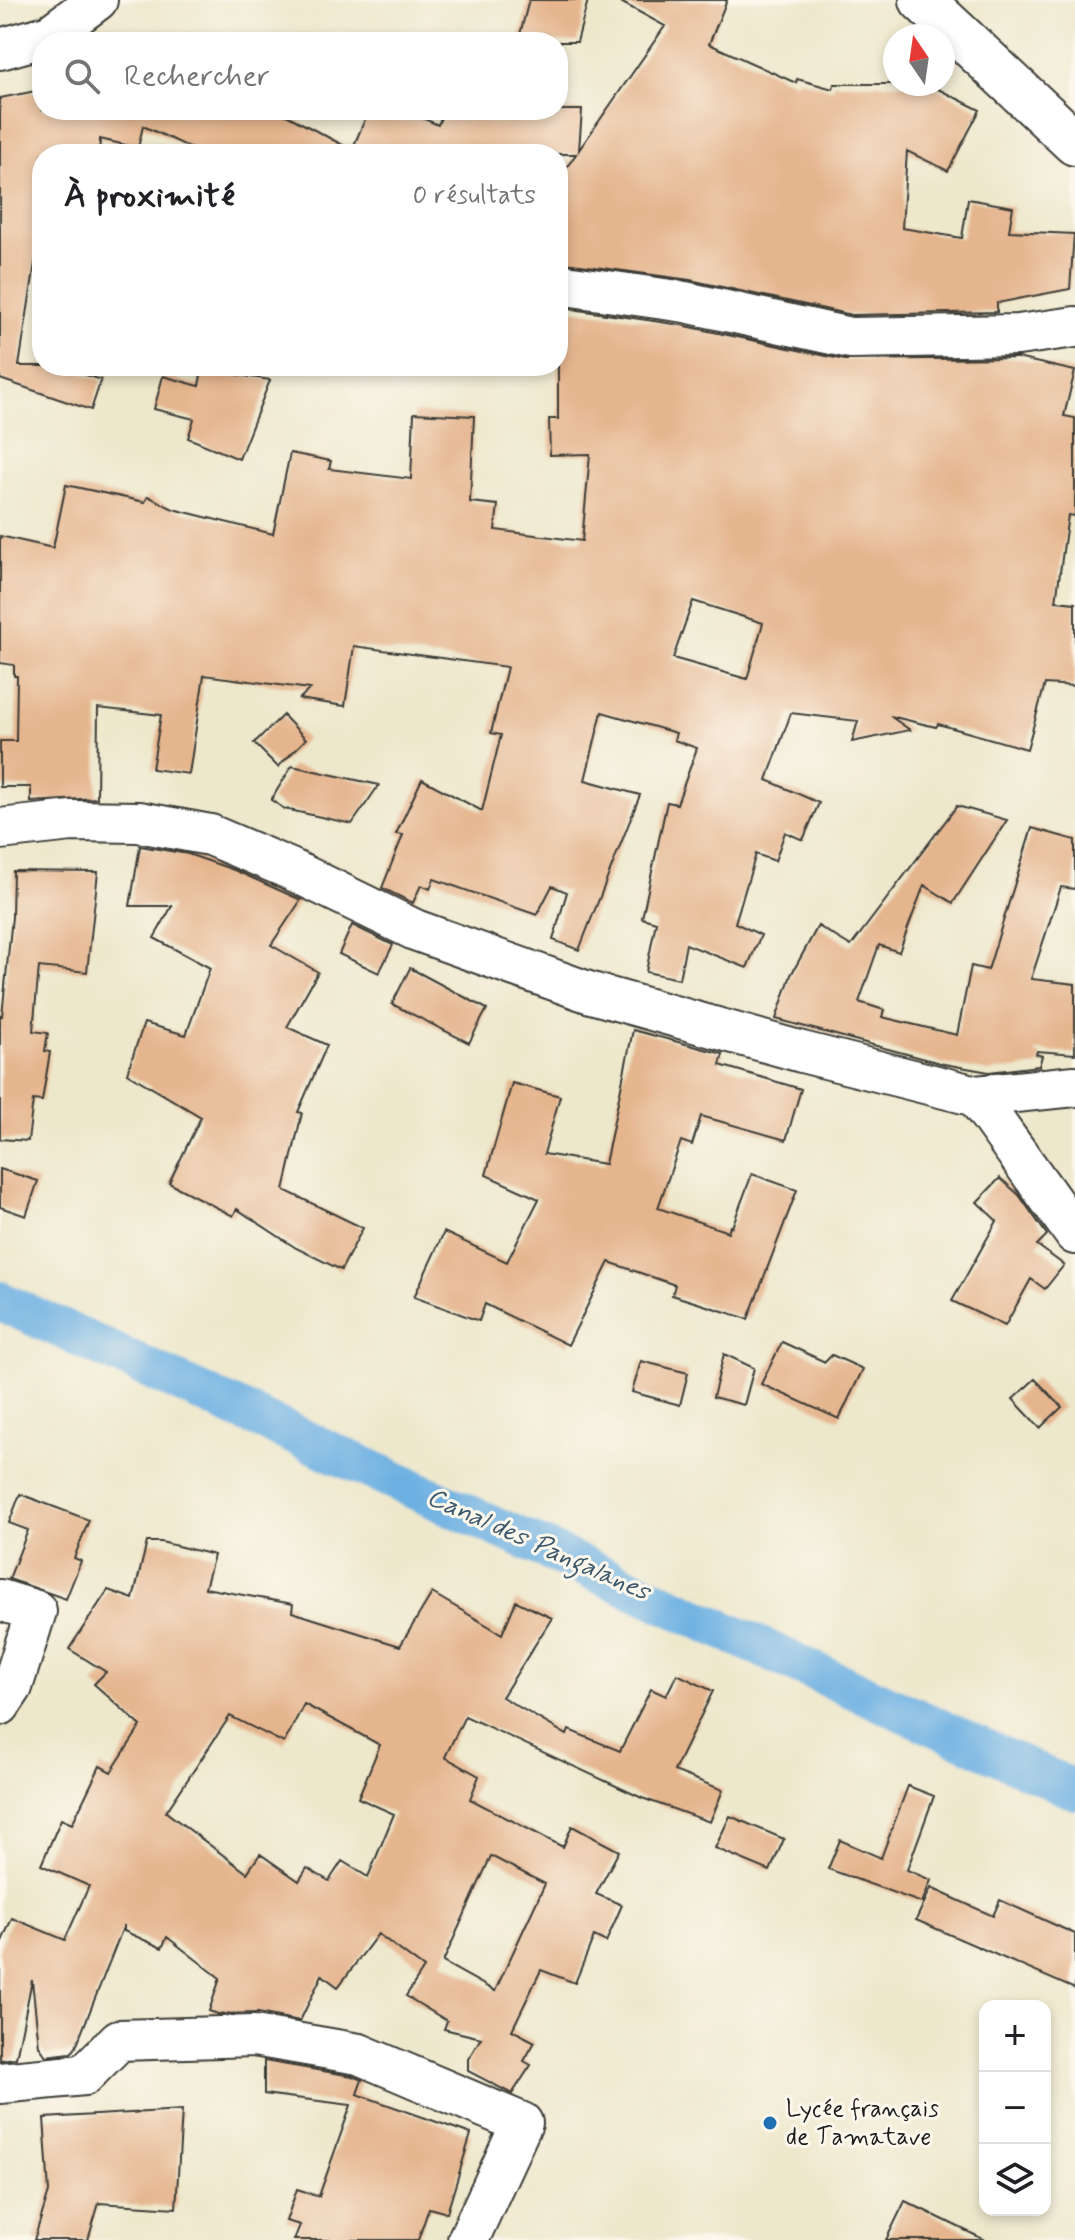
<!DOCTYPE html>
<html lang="fr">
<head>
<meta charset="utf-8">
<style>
  body { margin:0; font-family:Mynerve,sans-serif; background:#f2f2f2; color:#202124 }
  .controls { position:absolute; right:24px; bottom:24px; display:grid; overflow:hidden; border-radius:16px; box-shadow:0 4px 12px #0003 }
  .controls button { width:72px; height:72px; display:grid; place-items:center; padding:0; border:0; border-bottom:2px solid #e0e0e0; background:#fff; color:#202124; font:40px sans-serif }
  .compass { position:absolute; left:883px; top:24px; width:72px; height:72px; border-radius:50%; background:#fff; box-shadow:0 4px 12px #0003; rotate:347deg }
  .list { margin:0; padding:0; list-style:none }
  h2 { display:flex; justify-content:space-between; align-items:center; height:104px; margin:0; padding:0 32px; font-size:34px }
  h2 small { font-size:26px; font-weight:400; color:#757577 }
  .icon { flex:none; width:44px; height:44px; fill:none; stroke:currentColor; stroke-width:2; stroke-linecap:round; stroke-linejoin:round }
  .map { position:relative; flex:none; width:1075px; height:2240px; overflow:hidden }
  .search { position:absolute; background:#fff; box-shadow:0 4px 12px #0003; left:32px; top:32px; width:536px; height:88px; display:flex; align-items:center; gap:20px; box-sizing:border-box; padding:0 28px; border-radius:32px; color:#757577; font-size:30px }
  .panel { position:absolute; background:#fff; box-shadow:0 4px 12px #0003; left:32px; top:144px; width:536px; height:232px; border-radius:32px }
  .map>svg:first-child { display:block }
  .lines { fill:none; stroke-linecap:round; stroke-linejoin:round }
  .canal { stroke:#6db0e2; stroke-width:40 }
  .building { fill:#e5b58e; fill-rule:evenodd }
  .street-casing { stroke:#3b3a36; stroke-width:44 }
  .secondary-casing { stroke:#3b3a36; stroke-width:48 }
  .street { stroke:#fff; stroke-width:40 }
  .secondary { stroke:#fff; stroke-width:44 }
  .poi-dot { fill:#1f6fb2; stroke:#fbf7ec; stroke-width:3 }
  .labels { text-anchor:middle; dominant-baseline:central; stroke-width:6; stroke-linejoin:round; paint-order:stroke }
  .poi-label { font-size:24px; fill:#1c1c1c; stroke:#fbf7ec; text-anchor:start }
  .water-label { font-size:26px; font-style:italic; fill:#3c576b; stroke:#fbf7ec }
</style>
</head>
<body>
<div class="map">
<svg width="1075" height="2240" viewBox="0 0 1075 2240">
  <rect width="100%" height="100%" fill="#fbf7ec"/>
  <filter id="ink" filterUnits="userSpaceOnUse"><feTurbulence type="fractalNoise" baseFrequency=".0125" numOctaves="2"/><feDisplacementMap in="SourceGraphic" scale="16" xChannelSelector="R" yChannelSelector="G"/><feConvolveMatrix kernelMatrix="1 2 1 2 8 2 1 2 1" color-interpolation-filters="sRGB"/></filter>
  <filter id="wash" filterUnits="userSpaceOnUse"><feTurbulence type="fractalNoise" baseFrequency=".006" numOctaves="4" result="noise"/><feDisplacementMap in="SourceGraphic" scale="32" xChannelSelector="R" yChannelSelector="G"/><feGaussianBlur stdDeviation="1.8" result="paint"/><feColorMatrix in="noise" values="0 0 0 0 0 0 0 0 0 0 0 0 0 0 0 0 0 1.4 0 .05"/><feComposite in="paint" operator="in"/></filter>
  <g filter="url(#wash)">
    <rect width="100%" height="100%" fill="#ede7cb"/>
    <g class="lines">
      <!-- canal -->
      <path class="canal" d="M 0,1301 L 1075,1790"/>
    </g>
    <g id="blocks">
      <!-- building -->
      <path class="building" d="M 529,0 L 588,0 L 577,42 L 518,42 Z
        M 617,0 L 727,0 L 709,44 L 796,83 L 797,79 L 833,89 L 834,84 L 928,84 L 980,110 L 948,171 L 907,151 L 902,228 L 962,238 L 968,199 L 1013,207 L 1009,231 L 1074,234 L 1070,289 L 997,303 L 997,312 L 852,315 L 690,280 L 558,262 L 558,180 L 576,154 L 204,154 L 143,126 L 138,148 L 100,139 L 99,154 L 42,154 L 42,239 L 39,238 L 19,366 L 60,366 L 101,380 L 91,410 L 0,379 L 0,98 L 41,90 L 42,110 L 277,110 L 352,150 L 369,110 L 404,110 L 438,125 L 444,110 L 582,110 L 579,150 L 665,26 Z
        M 558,307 L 681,325 L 845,360 L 1017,358 L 1075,371 L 1064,416 L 1075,418 L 1075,516 L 1068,515 L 1056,601 L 1075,603 L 1075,686 L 1045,684 L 1027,749 L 938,724 L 936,727 L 890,716 L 910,730 L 852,742 L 858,721 L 791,713 L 767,780 L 819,803 L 803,840 L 785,832 L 775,861 L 756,854 L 735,923 L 761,935 L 747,968 L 686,944 L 679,979 L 646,972 L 656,922 L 642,918 L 667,802 L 677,804 L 697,748 L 674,740 L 676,733 L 602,712 L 585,780 L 640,795 L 579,950 L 553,940 L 567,892 L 552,886 L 537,915 L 434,879 L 430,889 L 421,885 L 413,903 L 382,888 L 403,835 L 396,834 L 422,779 L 482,811 L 501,735 L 491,733 L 507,667 L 354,646 L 345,706 L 299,699 L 310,689 L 204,675 L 189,774 L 152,769 L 161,715 L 98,708 L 97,798 L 31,802 L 31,787 L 0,787 L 0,741 L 16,741 L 17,676 L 14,676 L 14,665 L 0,663 L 0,536 L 53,548 L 66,485 L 145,502 L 148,496 L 173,509 L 273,534 L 290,453 L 331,461 L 329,469 L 411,479 L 414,413 L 474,416 L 470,502 L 498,505 L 495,530 L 582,541 L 590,454 L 550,455 L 549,419 L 558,419 ZM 693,601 L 763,623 L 747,679 L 673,658 Z
        M 202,369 L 270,380 L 239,459 L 188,438 L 194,419 L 154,409 L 163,376 L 199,386 Z
        M 283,715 L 306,739 L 278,767 L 254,743 Z
        M 292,766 L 379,785 L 352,824 L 285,809 L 271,800 Z
        M 957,806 L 1007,820 L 953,903 L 924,885 L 899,952 L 879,945 L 859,1002 L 884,1010 L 882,1017 L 957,1035 L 971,966 L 988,970 L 1032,828 L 1075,840 L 1075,889 L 1061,887 L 1031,979 L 1075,984 L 1075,1054 L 1037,1051 L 1036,1054 L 1042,1056 L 1039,1066 L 989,1072 L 944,1064 L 776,1019 L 791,975 L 818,926 L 851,946 Z
        M 140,846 L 188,854 L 234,870 L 301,900 L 271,945 L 318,972 L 287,1027 L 327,1045 L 298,1112 L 302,1113 L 284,1190 L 363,1228 L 341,1270 L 296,1248 L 237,1209 L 233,1216 L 169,1183 L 201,1117 L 127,1073 L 144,1023 L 186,1035 L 210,968 L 154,938 L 172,906 L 130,906 Z
        M 13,871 L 98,872 L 87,972 L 39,967 L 33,1031 L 48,1033 L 45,1051 L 50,1052 L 42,1101 L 33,1100 L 28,1141 L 0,1139 L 0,1015 L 2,1016 L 12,917 Z
        M 352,925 L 393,945 L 379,973 L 339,954 Z
        M 410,968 L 487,1009 L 469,1043 L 392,1004 Z
        M 633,1030 L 723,1054 L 720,1065 L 801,1089 L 786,1140 L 701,1116 L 692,1145 L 681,1141 L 658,1208 L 728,1232 L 730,1226 L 732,1227 L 752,1174 L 797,1190 L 748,1319 L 672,1295 L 675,1285 L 609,1262 L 568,1345 L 485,1304 L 479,1321 L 414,1297 L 444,1232 L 507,1262 L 539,1199 L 486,1175 L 512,1083 L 560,1096 L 544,1154 L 605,1164 Z
        M 0,1169 L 38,1181 L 26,1216 L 0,1207 Z
        M 1000,1178 L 1019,1195 L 1047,1235 L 1037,1245 L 1064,1265 L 1045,1289 L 1031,1279 L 1005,1326 L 952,1301 L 997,1221 L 977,1202 Z
        M 782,1342 L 825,1362 L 832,1355 L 863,1369 L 839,1419 L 761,1384 Z
        M 724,1354 L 754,1368 L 744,1405 L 713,1397 Z
        M 641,1361 L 688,1373 L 680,1405 L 632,1392 Z
        M 1035,1379 L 1062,1407 L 1040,1428 L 1013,1399 Z
        M 20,1494 L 89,1520 L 74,1558 L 81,1561 L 66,1599 L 9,1579 L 28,1530 L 9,1523 Z
        M 147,1542 L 161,1542 L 214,1555 L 205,1588 L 293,1604 L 292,1612 L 400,1646 L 432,1593 L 502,1634 L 516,1601 L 552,1618 L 502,1697 L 567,1735 L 569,1730 L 620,1751 L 651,1689 L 666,1696 L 677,1674 L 713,1691 L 674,1771 L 723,1790 L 710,1822 L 642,1798 L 465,1716 L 445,1757 L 479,1776 L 470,1799 L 563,1847 L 572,1826 L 619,1851 L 596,1894 L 622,1905 L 606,1942 L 594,1936 L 575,1983 L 541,1970 L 512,2030 L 535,2042 L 524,2061 L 531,2065 L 512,2094 L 468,2071 L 468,2059 L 481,2038 L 444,2029 L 447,2021 L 406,1996 L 424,1968 L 378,1934 L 338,1987 L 322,1975 L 300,2021 L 258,2013 L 218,2014 L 209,2011 L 220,1978 L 167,1937 L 162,1948 L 124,1931 L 124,1925 L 75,2049 L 71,2053 L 46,2056 L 39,2046 L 32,1980 L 16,2058 L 0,2060 L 0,1946 L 12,1918 L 65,1940 L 89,1886 L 41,1865 L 61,1819 L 72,1824 L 100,1766 L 111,1772 L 141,1726 L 94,1684 L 106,1672 L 69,1649 L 108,1590 L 133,1599 ZM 304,1704 L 380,1745 L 358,1798 L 394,1814 L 368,1877 L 342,1861 L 329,1881 L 307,1868 L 299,1881 L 260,1854 L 247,1873 L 166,1812 L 230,1716 L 284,1743 ZM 491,1856 L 545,1884 L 495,1991 L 443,1962 Z
        M 908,1786 L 934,1796 L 907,1870 L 931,1880 L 922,1903 L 828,1869 L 840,1840 L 881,1858 Z
        M 730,1816 L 784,1839 L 770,1871 L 715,1848 Z
        M 931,1888 L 993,1916 L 1000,1900 L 1075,1934 L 1075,1989 L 916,1920 Z
        M 264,2061 L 352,2076 L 362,2080 L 357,2094 L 471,2134 L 447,2213 L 429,2208 L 418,2240 L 294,2240 L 300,2225 L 286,2221 L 297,2189 L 319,2196 L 351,2105 L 264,2094 Z
        M 182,2110 L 176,2208 L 99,2203 L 88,2240 L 34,2240 L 49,2192 L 44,2118 Z
        M 905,2201 L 985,2240 L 886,2240 Z"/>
    </g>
  </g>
  <g filter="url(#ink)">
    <use href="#blocks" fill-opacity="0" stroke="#3b3a36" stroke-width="2"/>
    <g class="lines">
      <!-- street casing -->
      <g class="street-casing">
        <path id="street" d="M 0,49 L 50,35 L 97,0
          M 558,284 L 685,302 L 850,338 L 1018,335 L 1075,327
          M 0,829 L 72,821 L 139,822 L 210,835 L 290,869 L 415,930 L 588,992 L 802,1052 L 976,1096 L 1075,1086
          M 976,1096 L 1075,1234
          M 0,1600 L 36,1611 L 12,1687 L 0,1705
          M 0,2083 L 84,2075 L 119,2040 L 254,2036 L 359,2054 L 522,2123 L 468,2240"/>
      </g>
      <!-- secondary casing -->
      <g class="secondary-casing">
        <path id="secondary" d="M 922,0 L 1075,143"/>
      </g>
      <!-- street -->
      <use href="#street" class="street"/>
      <!-- secondary -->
      <use href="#secondary" class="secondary"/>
    </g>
  </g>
  <!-- markers -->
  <circle class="poi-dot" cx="770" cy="2123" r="8"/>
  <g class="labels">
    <!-- poi labels -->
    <g class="poi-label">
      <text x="786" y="2109">Lycée français<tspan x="786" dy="28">de Tamatave</tspan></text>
    </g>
    <!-- water labels -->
    <g class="water-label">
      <text transform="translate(538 1545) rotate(24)">Canal des Pangalanes</text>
    </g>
  </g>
</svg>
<div class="controls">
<button>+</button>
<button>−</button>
<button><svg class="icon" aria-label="layers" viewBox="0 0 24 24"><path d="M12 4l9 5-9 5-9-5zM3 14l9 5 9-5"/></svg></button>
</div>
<svg class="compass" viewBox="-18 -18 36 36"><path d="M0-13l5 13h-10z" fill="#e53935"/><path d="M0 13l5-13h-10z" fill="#757577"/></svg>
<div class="search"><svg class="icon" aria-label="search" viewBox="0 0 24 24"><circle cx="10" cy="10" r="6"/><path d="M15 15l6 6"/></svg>Rechercher</div>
<section class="panel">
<h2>À proximité<small>0 résultats</small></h2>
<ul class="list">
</ul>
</section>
</div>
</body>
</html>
